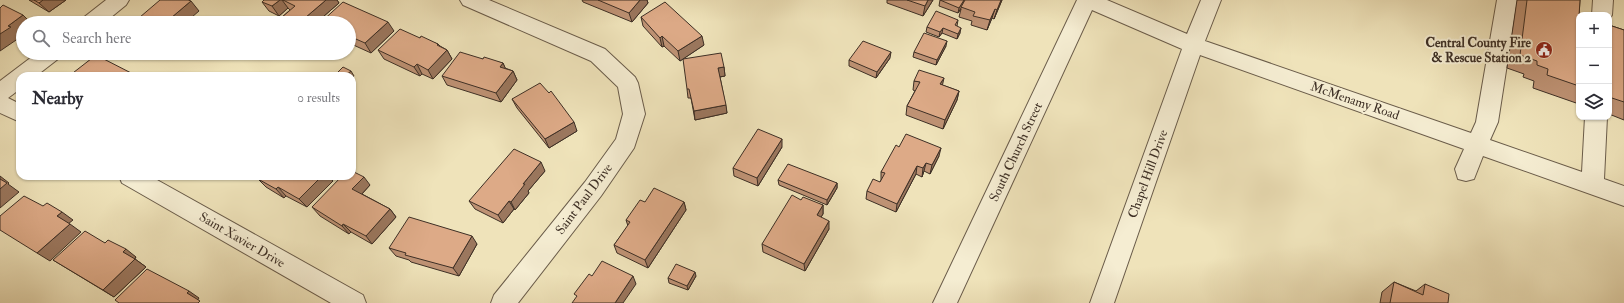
<!DOCTYPE html>
<html lang="en">
<head>
<meta charset="utf-8">
<style>
  body { margin:0; font-family:"IM FELL Double Pica",serif; background:#f7f7f7; color:#2b2b33 }
  .controls { position:absolute; right:12px; top:12px; display:grid; overflow:hidden; border-radius:8px; box-shadow:0 1px 3px #0004 }
  .controls button { width:36px; height:36px; display:grid; place-items:center; padding:0; border:0; border-bottom:1px solid #e1e1e2; background:#fff; color:#2b2b33; font:20px sans-serif }
  .list { margin:0; padding:0; list-style:none }
  h2 { display:flex; justify-content:space-between; align-items:center; height:52px; margin:0; padding:0 16px; font-size:17px }
  h2 small { font-size:13px; font-weight:400; color:#7c7c81 }
  .icon { flex:none; width:22px; height:22px; fill:none; stroke:currentColor; stroke-width:2; stroke-linecap:round; stroke-linejoin:round }
  .map { position:relative; flex:none; width:1624px; height:303px; overflow:hidden }
  .search { position:absolute; background:#fff; box-shadow:0 1px 3px #0004; left:16px; top:16px; width:340px; height:44px; display:flex; align-items:center; gap:10px; box-sizing:border-box; padding:0 14px; border-radius:22px; color:#7c7c81; font-size:15px }
  .panel { position:absolute; background:#fff; box-shadow:0 1px 3px #0004; left:16px; top:72px; width:340px; height:108px; border-radius:12px }
  .map>svg:first-child { display:block }
  .lines { fill:none; stroke-linecap:round; stroke-linejoin:round }
  .minor-casing { stroke:#6a5c4a; stroke-width:2 }
  .minor { fill:#f5edd2; fill-rule:evenodd }
  .wall { fill:#be9274; stroke:#3d2f25 }
  .shaded-wall { fill:#9b775e; stroke:#3d2f25 }
  .building { fill:#ddaa87; stroke:#3d2f25 }
  .labels { text-anchor:middle; dominant-baseline:central; stroke-width:4; stroke-linejoin:round; paint-order:stroke }
  .poi-label { font-size:13px; font-weight:bold; fill:#3d2f25; stroke:#f5edd2; text-anchor:end }
  .street-label { font-size:13px; fill:#3d2f25; stroke:#f5edd2 }
</style>
</head>
<body>
<div class="map">
<svg width="1624" height="303" viewBox="0 0 1624 303">
  <rect width="100%" height="100%" fill="#efe3ba"/>
  <filter id="stains"><feTurbulence type="fractalNoise" baseFrequency=".005" numOctaves="4"/><feColorMatrix values="0 0 0 0 .2 0 0 0 0 .09 0 0 0 0 .02 0 0 0 .5 -.17"/></filter>
  <radialGradient id="worn" r=".72"><stop offset=".6" stop-color="#630" stop-opacity="0"/><stop offset="1" stop-color="#630" stop-opacity=".3"/></radialGradient>
  <g class="lines">
    <!-- minor casing -->
    <g class="minor-casing">
      <path id="minor" d="M 106,0 L 129,0 L 126,5 L 104,23 L 80,23 L 83,18 Z
        M 460,0 L 489,0 L 605,49 L 635,77 L 638,83 L 645,114 L 634,148 L 601,196 L 518,303 L 491,303 L 494,295 L 585,182 L 616,139 L 623,114 L 618,87 L 591,61 L 463,5 Z
        M 1077,0 L 1107,0 L 1187,34 L 1201,0 L 1221,0 L 1205,41 L 1471,133 L 1476,122 L 1497,0 L 1517,0 L 1498,122 L 1490,140 L 1582,172 L 1585,117 L 1607,117 L 1604,179 L 1624,186 L 1624,206 L 1483,156 L 1474,179 L 1466,181 L 1458,179 L 1455,169 L 1464,149 L 1200,55 L 1114,303 L 1090,303 L 1182,49 L 1092,10 L 957,303 L 933,303 Z
        M 1593,0 L 1613,0 L 1612,15 L 1609,20 L 1609,15 L 1592,15 Z
        M 37,53 L 61,53 L 58,59 L 36,76 L 20,76 L 20,89 L 8,98 L 20,104 L 20,122 L 0,113 L 0,81 Z
        M 119,176 L 150,176 L 363,295 L 366,303 L 331,303 L 122,183 Z"/>
    </g>
    <!-- minor -->
    <use href="#minor" class="minor"/>
  </g>
  <!-- wall -->
  <path class="wall" d="M 29,0 L 66,0 L 49,12 Z
    M 264,0 L 337,0 L 339,3 L 316,23 L 285,23 L 281,18 L 290,10 L 288,8 L 279,16 L 269,11 L 262,2 Z
    M 582,0 L 647,0 L 648,3 L 632,22 L 583,2 Z
    M 887,0 L 933,0 L 923,16 L 887,3 Z
    M 940,0 L 1002,0 L 994,19 L 992,18 L 987,30 L 971,25 L 972,21 L 959,17 L 961,9 L 958,13 L 939,6 Z
    M 1517,0 L 1580,0 L 1579,16 L 1579,104 L 1533,88 L 1534,81 L 1523,77 L 1524,74 L 1507,68 Z
    M 641,17 L 704,45 L 680,61 L 664,46 L 662,47 L 643,26 Z
    M 958,20 L 957,26 L 960,33 L 957,39 L 942,33 L 939,37 L 926,32 L 927,27 Z
    M 349,23 L 394,31 L 371,53 L 349,43 Z
    M 1609,25 L 1624,30 L 1624,120 L 1609,114 Z
    M 420,38 L 438,44 L 440,46 L 447,50 L 452,59 L 433,79 L 422,74 L 420,76 L 384,59 L 378,50 Z
    M 946,46 L 936,65 L 913,57 L 914,52 Z
    M 890,58 L 876,78 L 849,66 L 849,60 Z
    M 483,59 L 503,63 L 505,68 L 513,71 L 517,80 L 501,102 L 447,85 L 442,76 Z
    M 724,67 L 725,76 L 720,77 L 727,113 L 695,120 L 691,98 L 688,98 L 687,89 Z
    M 914,81 L 942,85 L 959,91 L 957,100 L 943,129 L 906,115 L 907,106 L 915,91 L 913,90 Z
    M 549,93 L 577,131 L 549,148 L 517,108 L 512,99 Z
    M 782,147 L 758,186 L 734,176 L 733,168 Z
    M 899,147 L 939,156 L 930,174 L 924,171 L 922,177 L 916,174 L 896,212 L 866,199 L 867,191 L 880,182 L 881,180 L 881,172 Z
    M 545,171 L 528,191 L 529,193 L 515,210 L 514,209 L 503,223 L 475,209 L 469,201 Z
    M 255,176 L 328,176 L 333,181 L 307,207 L 286,196 L 284,198 L 266,187 Z
    M 778,180 L 837,183 L 837,188 L 827,205 L 779,185 Z
    M 370,185 L 362,194 L 390,209 L 396,217 L 372,244 L 351,232 L 349,234 L 320,216 L 312,207 Z
    M 801,200 L 823,205 L 823,214 L 821,217 L 829,229 L 805,271 L 763,252 L 762,244 Z
    M 645,202 L 684,202 L 686,210 L 648,268 L 617,253 L 614,245 L 628,226 L 626,220 Z
    M 105,243 L 136,257 L 135,259 L 146,267 L 114,297 L 53,260 Z
    M 477,244 L 459,276 L 411,262 L 409,260 L 396,256 L 389,248 Z
    M 696,276 L 688,290 L 669,283 L 668,278 Z
    M 1394,282 L 1416,291 L 1425,284 L 1448,303 L 1380,303 L 1382,292 Z"/>
  <!-- shaded-wall -->
  <path class="shaded-wall" d="M 43,0 L 66,0 L 49,12 L 39,3 Z
    M 280,0 L 282,0 L 288,8 L 279,16 L 272,6 Z
    M 326,0 L 337,0 L 339,3 L 316,23 L 299,23 Z
    M 640,0 L 647,0 L 648,3 L 632,22 L 629,13 Z
    M 928,0 L 933,0 L 923,16 L 925,6 Z
    M 964,0 L 966,0 L 958,13 L 959,8 Z
    M 1001,0 L 1002,0 L 994,19 L 997,10 Z
    M 191,1 L 199,11 L 185,23 L 165,23 Z
    M 995,9 L 992,18 L 987,30 L 990,20 Z
    M 23,15 L 31,23 L 23,23 L 23,32 L 19,35 L 22,36 L 0,51 L 0,34 L 8,26 Z
    M 388,22 L 394,31 L 371,53 L 365,43 Z
    M 943,28 L 942,33 L 939,37 L 940,32 Z
    M 961,28 L 960,33 L 957,39 L 958,34 Z
    M 662,36 L 664,46 L 662,47 L 660,38 Z
    M 702,36 L 704,45 L 680,61 L 678,51 Z
    M 947,41 L 946,46 L 936,65 L 937,60 Z
    M 447,50 L 452,59 L 433,79 L 428,70 Z
    M 891,52 L 890,58 L 876,78 L 877,72 Z
    M 503,63 L 507,72 L 500,67 Z
    M 417,64 L 422,74 L 420,76 L 414,67 Z
    M 724,67 L 725,76 L 719,77 L 718,68 Z
    M 351,71 L 354,76 L 352,78 L 352,76 L 345,76 Z
    M 513,71 L 517,80 L 501,102 L 496,93 Z
    M 944,78 L 942,87 L 940,84 Z
    M 959,91 L 957,100 L 943,129 L 945,120 Z
    M 726,105 L 727,113 L 695,120 L 694,111 Z
    M 574,122 L 577,131 L 549,148 L 545,139 Z
    M 782,139 L 782,147 L 758,186 L 757,178 Z
    M 941,148 L 939,156 L 930,174 L 932,165 Z
    M 541,162 L 545,171 L 528,191 L 529,193 L 515,210 L 511,202 L 523,184 Z
    M 926,163 L 924,171 L 922,177 L 923,168 Z
    M 917,166 L 916,174 L 896,212 L 897,204 Z
    M 0,176 L 9,183 L 8,184 L 19,192 L 0,208 Z
    M 322,176 L 328,176 L 333,181 L 307,207 L 299,199 Z
    M 364,177 L 370,185 L 359,197 L 352,189 Z
    M 837,183 L 837,188 L 827,205 L 827,200 Z
    M 278,187 L 286,196 L 284,198 L 276,189 Z
    M 509,201 L 514,209 L 503,223 L 498,215 Z
    M 684,202 L 686,210 L 648,268 L 645,260 Z
    M 823,205 L 823,214 L 817,223 L 817,215 Z
    M 390,209 L 396,217 L 372,244 L 366,236 Z
    M 62,212 L 73,220 L 68,224 L 57,216 Z
    M 829,221 L 829,229 L 805,271 L 804,264 Z
    M 70,224 L 81,232 L 50,261 L 37,253 Z
    M 343,224 L 351,232 L 349,234 L 342,226 Z
    M 472,236 L 477,244 L 459,276 L 453,268 Z
    M 126,249 L 136,257 L 133,260 L 123,252 Z
    M 135,259 L 146,267 L 114,297 L 103,290 Z
    M 695,272 L 696,276 L 688,290 L 687,286 Z
    M 633,276 L 636,284 L 623,303 L 615,303 Z
    M 189,291 L 199,298 L 197,301 L 187,293 Z"/>
  <!-- building -->
  <path class="building" d="M 34,0 L 43,0 L 39,3 Z
    M 160,0 L 188,0 L 191,1 L 165,23 L 133,23 Z
    M 264,0 L 280,0 L 272,6 L 262,2 Z
    M 283,0 L 326,0 L 299,23 L 292,23 L 281,18 L 295,6 Z
    M 598,0 L 640,0 L 629,13 Z
    M 907,0 L 928,0 L 925,6 Z
    M 940,0 L 964,0 L 959,8 Z
    M 965,0 L 1001,0 L 997,10 L 995,9 L 990,20 L 973,16 L 975,12 L 961,7 Z
    M 1527,0 L 1580,0 L 1579,16 L 1579,86 L 1547,75 L 1548,69 L 1537,65 L 1537,61 L 1520,55 Z
    M 343,2 L 388,22 L 365,43 L 349,36 L 349,23 L 320,23 Z
    M 665,2 L 702,36 L 678,51 L 662,36 L 660,38 L 641,17 Z
    M 3,5 L 23,15 L 8,26 L 11,27 L 0,34 L 0,8 Z
    M 936,11 L 958,20 L 955,25 L 961,28 L 958,34 L 943,28 L 940,32 L 927,27 Z
    M 1609,25 L 1624,30 L 1624,102 L 1609,97 Z
    M 400,29 L 420,38 L 421,36 L 438,44 L 437,45 L 447,50 L 428,70 L 417,64 L 414,67 L 378,50 Z
    M 924,33 L 947,41 L 937,60 L 914,52 Z
    M 863,41 L 891,52 L 877,72 L 849,60 Z
    M 460,52 L 483,59 L 484,57 L 503,63 L 500,67 L 513,71 L 496,93 L 442,76 Z
    M 721,53 L 724,67 L 718,68 L 726,105 L 694,111 L 689,89 L 687,89 L 683,59 Z
    M 96,55 L 137,76 L 69,76 Z
    M 343,67 L 351,71 L 345,76 L 334,76 Z
    M 919,70 L 944,78 L 940,84 L 959,91 L 945,120 L 907,106 L 920,82 L 914,81 Z
    M 540,83 L 549,93 L 551,91 L 574,122 L 545,139 L 512,99 Z
    M 758,129 L 782,139 L 757,178 L 733,168 Z
    M 906,134 L 941,148 L 932,165 L 926,163 L 923,168 L 917,166 L 897,204 L 867,191 L 873,179 L 880,182 L 885,173 L 881,172 L 896,145 L 899,147 Z
    M 514,149 L 541,162 L 523,184 L 525,184 L 511,202 L 509,201 L 498,215 L 469,201 Z
    M 788,164 L 837,183 L 827,200 L 778,180 Z
    M 352,171 L 364,177 L 352,189 L 390,209 L 366,236 L 343,224 L 342,226 L 312,207 L 342,176 L 352,176 Z
    M 261,176 L 322,176 L 299,199 L 278,187 L 276,189 L 258,179 Z
    M 0,179 L 7,183 L 0,189 Z
    M 654,188 L 684,202 L 645,260 L 614,245 L 630,222 L 626,220 L 640,200 L 645,202 Z
    M 792,195 L 801,200 L 803,197 L 823,205 L 817,215 L 829,221 L 804,264 L 762,244 Z
    M 24,196 L 43,206 L 47,203 L 62,212 L 57,216 L 70,224 L 37,253 L 0,230 L 0,216 Z
    M 409,217 L 472,236 L 453,268 L 405,255 L 406,253 L 389,248 Z
    M 85,231 L 105,243 L 108,240 L 126,249 L 123,252 L 135,259 L 103,290 L 53,260 Z
    M 602,261 L 633,276 L 615,303 L 572,303 L 577,296 L 574,294 L 589,274 L 592,276 Z
    M 676,264 L 695,272 L 687,286 L 668,278 Z
    M 147,269 L 189,291 L 187,293 L 200,301 L 198,303 L 119,303 L 115,300 Z
    M 1394,282 L 1423,295 L 1425,284 L 1449,294 L 1448,303 L 1390,303 Z"/>
  <!-- icons -->
  <defs>
    <g id="civic-disc" transform="scale(0.9)"><circle r="9.5" fill="#8f2418" stroke="#f5edd2"/><path d="M-.6-6.5H3V-4.5H.6V-3L4-1V1h2V6H-6V1h2V-1L-.6-3ZM-1.2 2.5V6h2.4V2.5Z" fill="#fff"/></g>
  </defs>
  <g fill-rule="evenodd">
    <use href="#civic-disc" x="1544" y="50"/>
  </g>
  <g class="labels">
    <!-- poi labels -->
    <g class="poi-label">
      <text x="1531" y="43">Central County Fire<tspan x="1531" dy="15">&amp; Rescue Station 2</tspan></text>
    </g>
    <!-- street labels -->
    <g class="street-label">
      <text transform="translate(1355 101) rotate(19)">McMenamy Road</text>
      <text transform="translate(1016 152) rotate(-65)">South Church Street</text>
      <text transform="translate(1148 174) rotate(-70)">Chapel Hill Drive</text>
      <text transform="translate(584 199) rotate(-53)">Saint Paul Drive</text>
      <text transform="translate(242 240) rotate(30)">Saint Xavier Drive</text>
    </g>
  </g>
  <rect width="100%" height="100%" filter="url(#stains)"/>
  <rect width="100%" height="100%" fill="url(#worn)"/>
</svg>
<div class="controls">
<button>+</button>
<button>−</button>
<button><svg class="icon" aria-label="layers" viewBox="0 0 24 24"><path d="M12 4l9 5-9 5-9-5zM3 14l9 5 9-5"/></svg></button>
</div>
<div class="search"><svg class="icon" aria-label="search" viewBox="0 0 24 24"><circle cx="10" cy="10" r="6"/><path d="M15 15l6 6"/></svg>Search here</div>
<section class="panel">
<h2>Nearby<small>0 results</small></h2>
<ul class="list">
</ul>
</section>
</div>
</body>
</html>
